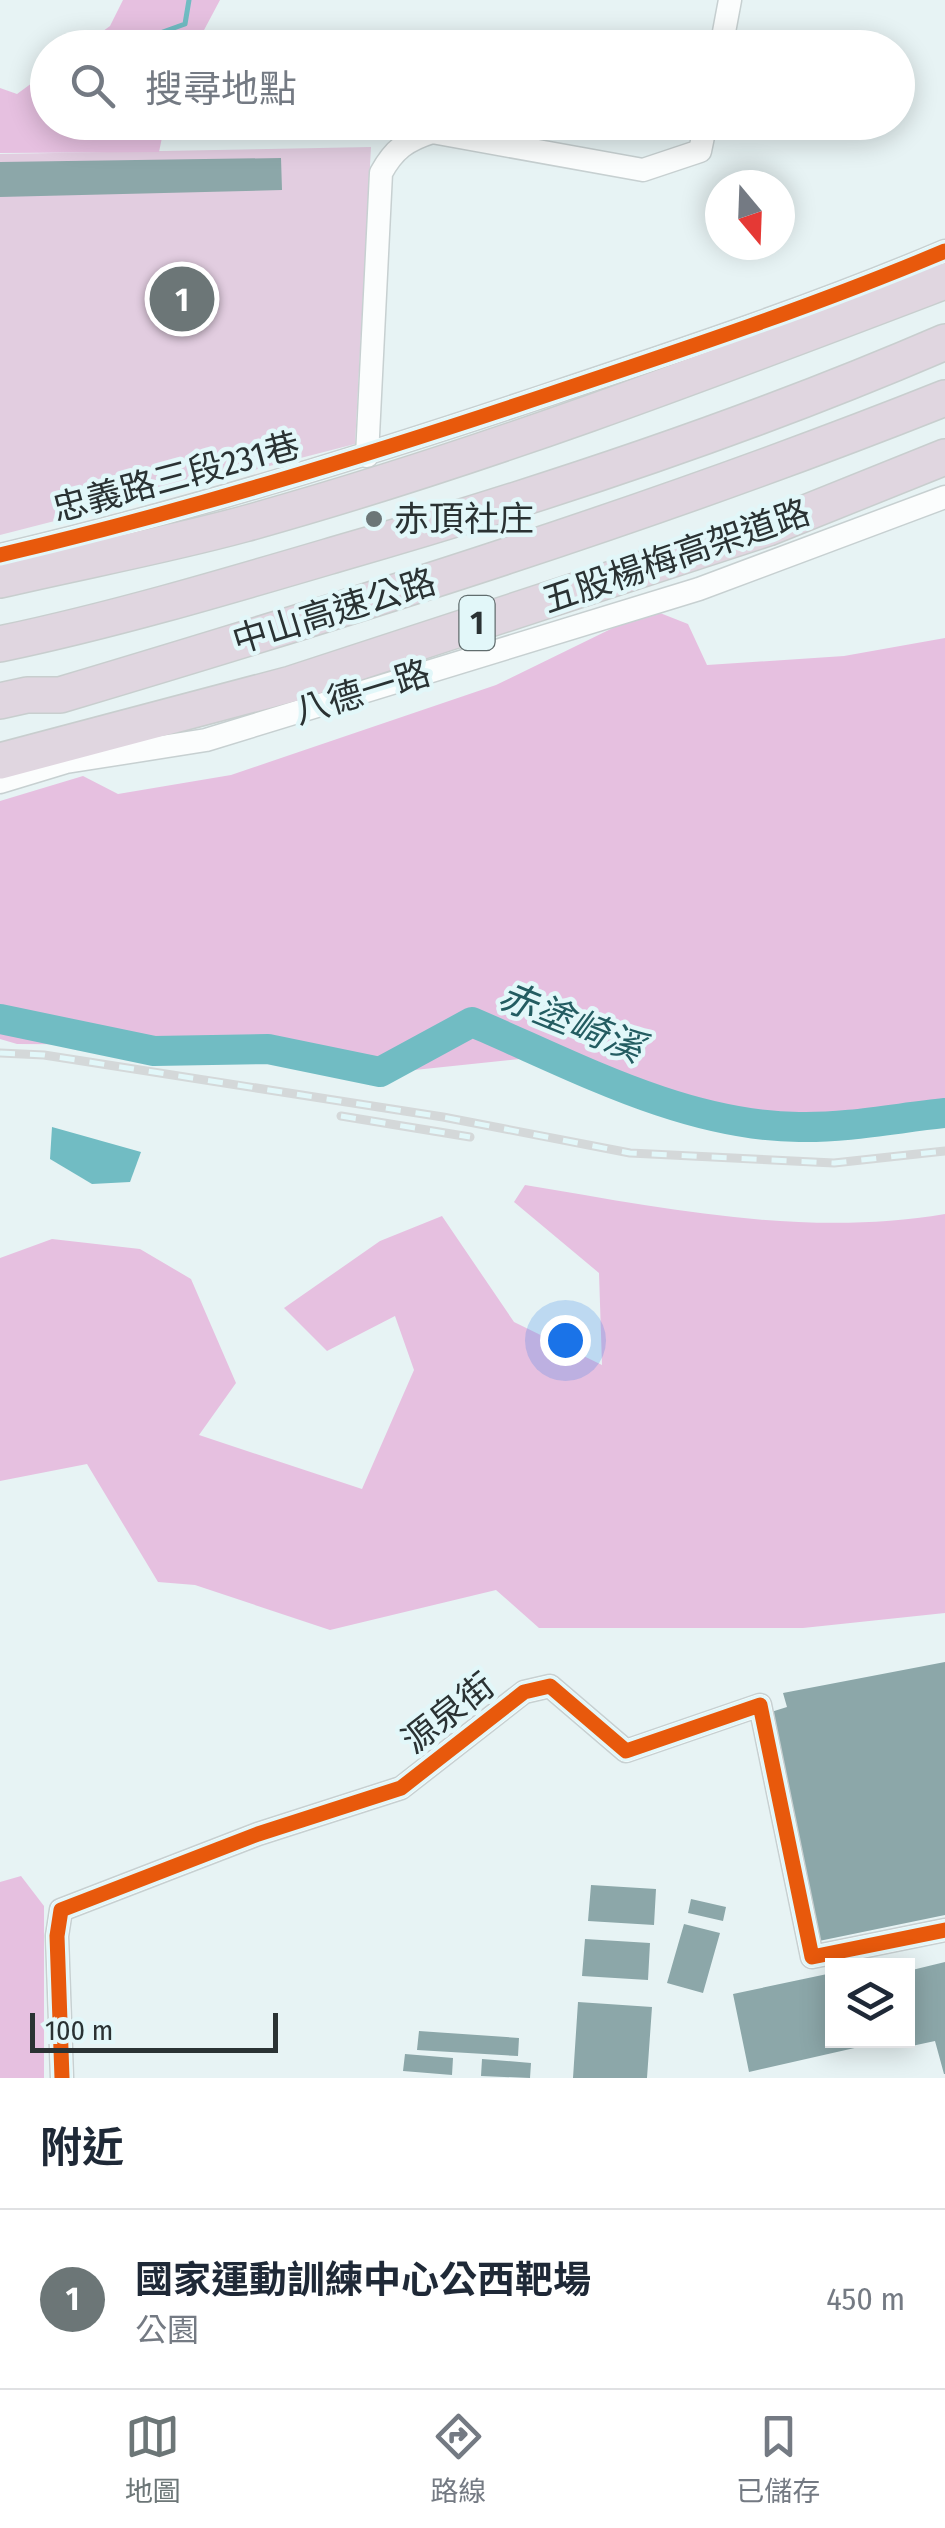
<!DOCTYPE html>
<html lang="zh-TW">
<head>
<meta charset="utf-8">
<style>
  body { margin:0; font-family:"Fira Sans Condensed","Noto Sans TC",sans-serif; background:#f6f6f7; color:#1f2937 }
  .controls { position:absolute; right:30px; bottom:30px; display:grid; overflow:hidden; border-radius:0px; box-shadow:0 5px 25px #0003 }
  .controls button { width:90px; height:90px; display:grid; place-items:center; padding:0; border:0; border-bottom:2px solid #e0e1e3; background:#fff; color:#1f2937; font:50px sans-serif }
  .compass { position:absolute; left:705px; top:170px; width:90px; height:90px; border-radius:50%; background:#fff; box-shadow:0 5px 25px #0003; rotate:161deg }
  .scale { position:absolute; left:30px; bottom:25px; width:248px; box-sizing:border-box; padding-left:10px; border:5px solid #2a3233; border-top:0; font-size:28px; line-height:35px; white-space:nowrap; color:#2a3233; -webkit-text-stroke:8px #e2f7f9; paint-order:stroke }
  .you { position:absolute; left:565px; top:1340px; width:35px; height:35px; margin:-25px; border:8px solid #fff; border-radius:50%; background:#1a73e8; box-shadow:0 0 0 15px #1a73e833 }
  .badge { display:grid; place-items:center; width:65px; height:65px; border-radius:50%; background:#6c7677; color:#fff; font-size:32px; font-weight:700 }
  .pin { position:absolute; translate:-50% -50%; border:5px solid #fff; box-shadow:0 2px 10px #0006 }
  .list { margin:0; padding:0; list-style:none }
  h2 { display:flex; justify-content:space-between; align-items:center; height:130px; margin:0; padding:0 40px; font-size:42px }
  h2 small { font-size:32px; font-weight:400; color:#747a83 }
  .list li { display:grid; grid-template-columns:65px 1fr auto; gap:30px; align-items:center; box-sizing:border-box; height:180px; padding:0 40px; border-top:2px solid #e0e1e3 }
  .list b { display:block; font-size:38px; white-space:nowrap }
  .list p { margin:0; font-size:32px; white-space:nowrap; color:#747a83 }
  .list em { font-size:32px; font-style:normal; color:#747a83 }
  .icon { flex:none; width:55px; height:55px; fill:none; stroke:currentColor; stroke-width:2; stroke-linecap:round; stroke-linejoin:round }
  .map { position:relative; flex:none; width:945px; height:2078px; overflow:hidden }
  .search { position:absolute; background:#fff; box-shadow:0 5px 25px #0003; left:30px; right:30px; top:30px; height:110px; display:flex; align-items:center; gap:25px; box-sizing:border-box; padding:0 35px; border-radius:55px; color:#747a83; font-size:38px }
  .sheet { height:310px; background:#fff }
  nav { display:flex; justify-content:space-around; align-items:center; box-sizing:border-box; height:140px; border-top:2px solid #e0e1e3; background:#fff; font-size:28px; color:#747a83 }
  nav a { display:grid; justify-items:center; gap:5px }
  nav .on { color:#6c7677 }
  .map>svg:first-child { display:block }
  .green { fill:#e2cde0 }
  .forest { fill:#e6c0e0 }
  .water { fill:#71bcc3 }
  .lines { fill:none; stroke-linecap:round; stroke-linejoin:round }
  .stream { stroke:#71bcc3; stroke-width:5 }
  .river { stroke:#71bcc3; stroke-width:30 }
  .building { fill:#8ca7a9 }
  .minor-casing { stroke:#c7d0d1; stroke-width:25 }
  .highway-casing { stroke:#c8cece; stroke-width:38 }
  .minor { stroke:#fbfdfd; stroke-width:22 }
  .highway { stroke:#e0d6e0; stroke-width:35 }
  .rail-casing { stroke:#d4d8d9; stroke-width:9 }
  .rail { stroke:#e2f7f9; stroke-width:5; stroke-dasharray:15; stroke-linecap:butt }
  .cycleway-casing { stroke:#e2f7f9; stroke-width:21 }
  .cycleway { stroke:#e8590c; stroke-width:15 }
  .poi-dot { fill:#6c7677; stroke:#e2f7f9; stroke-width:4 }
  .labels { text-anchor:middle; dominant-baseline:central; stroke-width:9; stroke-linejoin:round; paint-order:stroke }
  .shield { fill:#e2f7f9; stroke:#616d6e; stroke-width:2.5 }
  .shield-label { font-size:32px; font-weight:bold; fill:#2a3233 }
  .street-label { font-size:35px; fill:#2a3233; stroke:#e2f7f9 }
  .poi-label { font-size:35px; fill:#2a3233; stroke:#e2f7f9; text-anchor:start }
  .water-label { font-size:38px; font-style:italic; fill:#235c61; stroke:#e2f7f9 }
</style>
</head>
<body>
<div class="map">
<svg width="945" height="2078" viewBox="0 0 945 2078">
  <rect width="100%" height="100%" fill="#e7f3f4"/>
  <!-- green -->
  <path class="green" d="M 371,147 L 355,444 L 0,535 L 0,154 Z"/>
  <!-- forest -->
  <path class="forest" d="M 123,0 L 220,0 L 195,47 L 81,47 L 110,26 Z
    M 47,72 L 48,122 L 165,123 L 159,152 L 0,153 L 0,88 L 17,94 Z
    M 660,613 L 688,624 L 707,665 L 844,656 L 945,638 L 945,1106 L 743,1123 L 538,1057 L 405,1071 L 169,1045 L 17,1044 L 0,1039 L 0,801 L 83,776 L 118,794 L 231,775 L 496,685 L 621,624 Z
    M 525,1185 C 664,1208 804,1238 945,1214 L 945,1613 L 803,1628 L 539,1628 L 496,1590 L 330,1630 L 195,1585 L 158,1582 L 87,1464 L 0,1481 L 0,1258 L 52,1239 L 140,1249 L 191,1279 L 236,1383 L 199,1435 L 362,1489 L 414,1370 L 395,1316 L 327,1351 L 284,1308 L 380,1241 L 442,1216 L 514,1322 L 602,1365 L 599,1273 L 514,1202 Z
    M 21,1876 L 44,1906 L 44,2078 L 0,2078 L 0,1882 Z"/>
  <!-- water -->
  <path class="water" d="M 52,1127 L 141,1152 L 130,1182 L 92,1184 L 50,1159 Z"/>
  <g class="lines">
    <!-- stream -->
    <path class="stream" d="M 160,33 L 185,24 L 189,0"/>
    <!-- river -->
    <path class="river" d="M 0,1019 L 154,1051 L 268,1049 L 380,1072 L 472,1022 C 575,1066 684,1126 799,1127 C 847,1128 897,1118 945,1113"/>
  </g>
  <!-- building -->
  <path class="building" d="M 281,158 L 282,190 L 0,197 L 0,162 Z
    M 945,1662 L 945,1915 L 819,1941 L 771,1712 L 787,1707 L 783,1693 Z
    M 591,1885 L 656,1889 L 654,1925 L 588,1921 Z
    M 691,1899 L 726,1907 L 723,1921 L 688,1913 Z
    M 684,1924 L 720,1933 L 703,1993 L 667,1983 Z
    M 585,1939 L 650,1943 L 648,1980 L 582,1976 Z
    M 945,1962 L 945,2074 L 944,2074 L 935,2041 L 907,2047 L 905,2040 L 908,2040 L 908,1971 Z
    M 832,1973 L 832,2040 L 881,2042 L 749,2072 L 733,1994 Z
    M 578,2002 L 652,2007 L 647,2078 L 573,2078 Z
    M 419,2031 L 519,2038 L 518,2056 L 417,2050 Z
    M 405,2054 L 453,2058 L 452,2075 L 403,2071 Z
    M 482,2059 L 531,2063 L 530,2078 L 481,2076 Z"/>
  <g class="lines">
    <!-- minor casing -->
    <g class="minor-casing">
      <path id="minor" d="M 721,48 L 730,0
        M 367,456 L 381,173 C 394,149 407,140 432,132 L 643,170 L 700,151 L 706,122
        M 0,555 C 188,511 371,454 553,393 C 685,349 817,305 945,251
        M 0,782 L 66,762 L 206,740 L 699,589 L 945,497
        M 62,2078 L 57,1936 L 61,1910 L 258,1834 L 401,1788 L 524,1692 L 550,1686 L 626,1751 L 760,1705 L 812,1957 L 945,1930"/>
    </g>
    <!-- highway casing -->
    <g class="highway-casing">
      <path id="highway" d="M 0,580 C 81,561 163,546 244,524 C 482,458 714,369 945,281
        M 0,644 C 114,620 225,587 337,554 C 543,495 748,427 945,342
        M 0,701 L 27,695 L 60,695 C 358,606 656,513 945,398
        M 0,761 L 291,684 L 768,528 L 945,457"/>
    </g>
    <!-- minor -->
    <use href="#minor" class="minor"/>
    <!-- highway -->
    <use href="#highway" class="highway"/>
    <!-- rail casing -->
    <g class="rail-casing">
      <path id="rail" d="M 0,1053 L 44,1055 L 443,1117 L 630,1153 L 834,1163 L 945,1151
        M 341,1116 L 470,1137"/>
    </g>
    <!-- rail -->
    <use href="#rail" class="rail"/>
    <!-- cycleway casing -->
    <g class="cycleway-casing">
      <path id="cycleway" d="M 0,555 C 188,511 371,454 553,393 C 685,349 817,305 945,251
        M 62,2078 L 57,1936 L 61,1910 L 258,1834 L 401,1788 L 524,1692 L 550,1686 L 626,1751 L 760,1705 L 812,1957 L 945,1930"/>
    </g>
    <!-- cycleway -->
    <use href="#cycleway" class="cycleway"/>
  </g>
  <!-- markers -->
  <circle class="poi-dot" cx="374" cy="519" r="10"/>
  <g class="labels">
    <!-- shield labels -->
    <rect class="shield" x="459.5" y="596" width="35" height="54" rx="8"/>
    <g class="shield-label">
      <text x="477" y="623">1</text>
    </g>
    <!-- street labels -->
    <g class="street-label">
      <text transform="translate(176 477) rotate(-15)">忠義路三段231巷</text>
      <text transform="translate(676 556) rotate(-19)">五股楊梅高架道路</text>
      <text transform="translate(334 611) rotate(-17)">中山高速公路</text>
      <text transform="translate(362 692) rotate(-17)">八德一路</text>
      <text transform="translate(448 1713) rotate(-38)">源泉街</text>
    </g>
    <!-- poi labels -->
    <g class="poi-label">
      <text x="394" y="519">赤頂社庄</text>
    </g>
    <!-- water labels -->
    <g class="water-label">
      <text transform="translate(571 1022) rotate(22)">赤塗崎溪</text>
    </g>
  </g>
</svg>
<div class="controls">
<button><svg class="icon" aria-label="layers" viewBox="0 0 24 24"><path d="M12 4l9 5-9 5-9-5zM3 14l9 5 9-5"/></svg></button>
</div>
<svg class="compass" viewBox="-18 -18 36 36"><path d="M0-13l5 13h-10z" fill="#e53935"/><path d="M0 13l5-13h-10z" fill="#747a83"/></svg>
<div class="scale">100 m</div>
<div class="you"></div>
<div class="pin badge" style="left:182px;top:299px">1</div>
<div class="search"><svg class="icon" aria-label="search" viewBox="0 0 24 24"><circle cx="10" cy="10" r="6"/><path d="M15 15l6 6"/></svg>搜尋地點</div>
</div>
<section class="sheet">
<h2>附近<small></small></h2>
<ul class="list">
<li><span class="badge">1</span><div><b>國家運動訓練中心公西靶場</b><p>公園</p></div><em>450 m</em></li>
</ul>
</section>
<nav>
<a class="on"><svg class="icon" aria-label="map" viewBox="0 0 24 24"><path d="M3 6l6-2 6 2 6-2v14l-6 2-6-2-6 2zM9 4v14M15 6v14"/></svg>地圖</a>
<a><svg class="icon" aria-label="directions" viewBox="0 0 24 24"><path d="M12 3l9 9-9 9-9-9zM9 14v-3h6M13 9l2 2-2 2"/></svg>路線</a>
<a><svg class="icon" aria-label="saved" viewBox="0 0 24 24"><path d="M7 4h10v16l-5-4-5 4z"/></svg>已儲存</a>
</nav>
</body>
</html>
